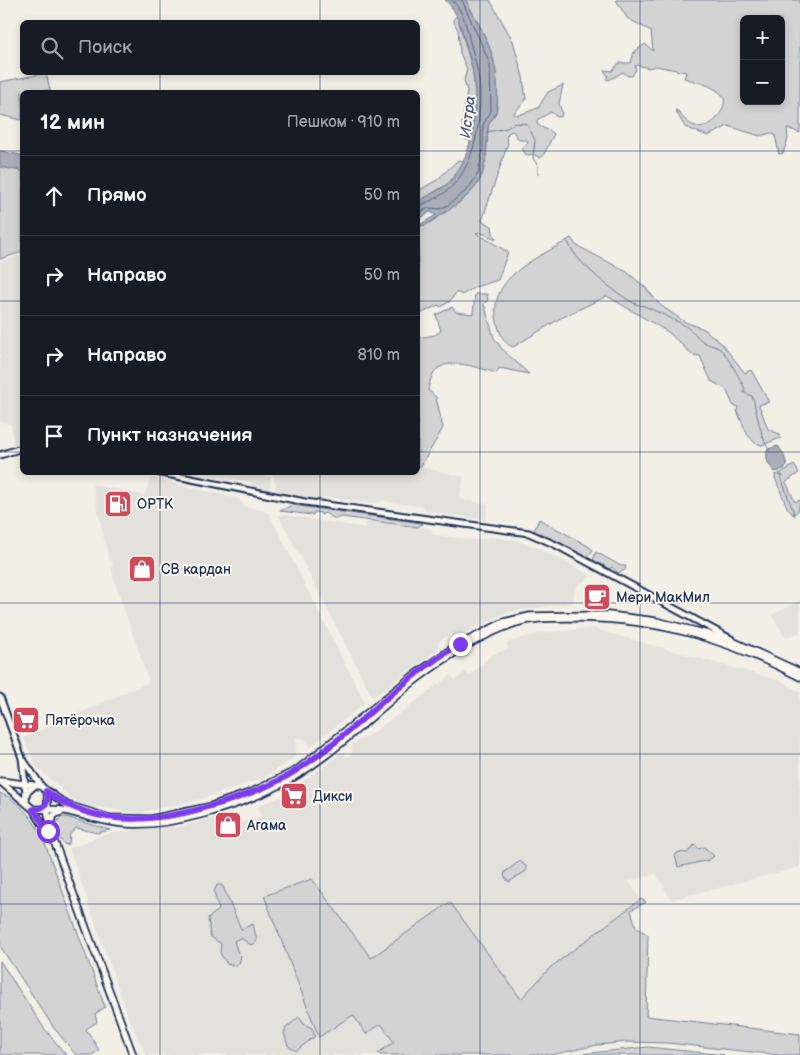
<!DOCTYPE html>
<html lang="ru">
<head>
<meta charset="utf-8">
<style>
  body { margin:0; font-family:"Balsamiq Sans",sans-serif; background:#242831; color:#f1f3f6 }
  .controls { position:absolute; right:15px; top:15px; display:grid; overflow:hidden; border-radius:8px; box-shadow:0 2px 8px #0003 }
  .controls button { width:45px; height:45px; display:grid; place-items:center; padding:0; border:0; border-bottom:1px solid #363941; background:#171b24; color:#f1f3f6; font:25px sans-serif }
  .stop { position:absolute; width:15px; height:15px; margin:-11px; border:4px solid #7c3aed; border-radius:50%; background:#fff }
  .stop.end { background:#7c3aed; border-color:#fff; box-shadow:0 1px 5px #0008 }
  .list { margin:0; padding:0; list-style:none }
  h2 { display:flex; justify-content:space-between; align-items:center; height:65px; margin:0; padding:0 20px; font-size:21px }
  h2 small { font-size:16px; font-weight:400; color:#9ea1a6 }
  .list li { display:grid; grid-template-columns:32px 1fr auto; gap:15px; align-items:center; box-sizing:border-box; height:80px; padding:0 20px; border-top:1px solid #363941 }
  .list b { display:block; font-size:19px; white-space:nowrap }
  .list em { font-size:16px; font-style:normal; color:#9ea1a6 }
  .icon { flex:none; width:28px; height:28px; fill:none; stroke:currentColor; stroke-width:2; stroke-linecap:round; stroke-linejoin:round }
  .map { position:relative; flex:none; width:800px; height:1055px; overflow:hidden }
  .search { position:absolute; background:#171b24; box-shadow:0 2px 8px #0003; left:20px; top:20px; width:400px; height:55px; display:flex; align-items:center; gap:12px; box-sizing:border-box; padding:0 18px; border-radius:8px; color:#9ea1a6; font-size:19px }
  .panel { position:absolute; background:#171b24; box-shadow:0 2px 8px #0003; left:20px; top:90px; width:400px; height:385px; border-radius:8px }
  .map>svg:first-child { display:block }
  .built { fill:#e2e1dc }
  .green { fill:#d2d3d2; stroke:#768198; fill-rule:evenodd }
  .water { fill:#a9adb7; stroke:#707b93 }
  .lines { fill:none; stroke-linecap:round; stroke-linejoin:round }
  .shore { stroke:#546182; stroke-width:1 }
  .stream { stroke:#707b93; stroke-width:1 }
  .tertiary-casing { stroke:#1b2f5e; stroke-width:9 }
  .secondary-casing { stroke:#1b2f5e; stroke-width:9 }
  .tertiary { stroke:#fbf7ec; stroke-width:5 }
  .secondary { stroke:#fbf7ec; stroke-width:5.5 }
  .route { stroke:#7c3aed; stroke-width:6 }
  .grid { fill:none; stroke:#1b2f5e; stroke-width:1; stroke-opacity:0.55 }
  .labels { text-anchor:middle; dominant-baseline:central; stroke-width:4; stroke-linejoin:round; paint-order:stroke }
  .poi-label { font-size:14px; fill:#1b2f5e; stroke:#fbf7ec; text-anchor:start }
  .water-label { font-size:15px; font-style:italic; fill:#465579; stroke:#fbf7ec }
</style>
</head>
<body>
<div class="map">
<svg width="800" height="1055" viewBox="0 0 800 1055">
  <rect width="100%" height="100%" fill="#f2efe6"/>
  <filter id="ink" filterUnits="userSpaceOnUse"><feTurbulence type="fractalNoise" baseFrequency=".02" numOctaves="2"/><feDisplacementMap in="SourceGraphic" scale="10" xChannelSelector="R" yChannelSelector="G"/><feConvolveMatrix kernelMatrix="1 2 1 2 8 2 1 2 1" color-interpolation-filters="sRGB"/></filter>
  <g filter="url(#ink)">
    <!-- built -->
    <path class="built" d="M 22,255 L 22,445 L 14,447 L 11,424 L 0,422 L 0,261 Z
      M 418,466 L 464,477 L 459,499 L 488,504 L 485,520 L 426,511 L 424,507 L 384,501 L 372,503 L 325,497 L 324,501 L 277,493 L 273,473 L 418,472 Z
      M 201,473 L 267,473 L 267,476 L 271,477 L 270,491 L 251,486 L 252,482 Z
      M 151,478 L 239,499 L 244,506 L 268,512 L 365,703 L 310,747 L 305,739 L 296,738 L 295,757 L 264,778 L 198,800 L 137,813 L 83,805 L 72,799 L 37,767 L 23,738 L 149,682 L 114,579 L 112,571 L 113,561 L 109,560 L 92,484 L 144,495 Z
      M 278,514 L 366,528 L 367,522 L 432,529 L 432,535 L 477,540 L 491,537 L 515,540 L 540,549 L 592,576 L 575,587 L 573,603 L 507,612 L 456,637 L 449,635 L 437,642 L 439,646 L 436,651 L 373,698 Z
      M 800,601 L 800,633 L 785,637 L 772,615 Z
      M 591,628 L 781,681 L 800,692 L 800,867 L 671,900 L 656,874 L 628,881 L 641,899 L 551,967 L 521,999 L 506,979 L 371,959 L 312,879 L 320,1037 L 353,1015 L 381,1023 L 394,1042 L 379,1053 L 380,1055 L 146,1055 L 130,1021 L 69,849 L 105,834 L 173,825 L 175,828 L 216,817 L 220,830 L 232,826 L 231,823 L 234,822 L 236,825 L 261,816 L 258,806 L 284,796 L 343,752 L 347,757 L 352,753 L 352,744 L 374,732 L 451,675 L 455,680 L 466,672 L 469,676 L 493,654 L 508,649 L 507,643 L 539,633 Z"/>
    <!-- green -->
    <path class="green" d="M 466,0 L 490,0 L 513,41 L 523,77 L 526,100 L 513,114 L 519,115 L 538,108 L 548,92 L 563,85 L 559,104 L 562,112 L 561,117 L 557,117 L 551,112 L 537,120 L 537,124 C 542,129 550,129 554,134 L 543,156 L 540,158 L 533,154 L 526,155 L 522,148 L 528,143 L 527,140 L 519,140 L 513,131 L 509,132 L 506,137 L 508,143 L 482,221 L 492,226 L 493,234 L 496,239 L 479,232 L 476,233 L 508,252 L 498,280 L 475,287 L 462,295 L 457,292 L 449,302 L 441,307 L 438,305 L 418,315 L 418,226 C 428,226 433,220 441,215 C 485,187 485,178 488,128 C 488,123 494,118 496,112 C 499,99 497,76 494,62 C 489,40 476,20 466,0 Z
      M 616,0 L 800,0 L 800,133 L 787,128 L 788,139 L 783,153 L 779,154 L 775,135 L 771,133 L 760,136 L 728,126 L 708,136 L 685,127 L 675,110 L 678,111 C 704,150 731,105 723,96 C 714,85 697,82 684,78 L 686,72 L 656,66 L 648,68 L 638,65 L 635,66 L 636,69 L 632,76 L 628,76 L 623,72 L 609,80 L 606,79 L 608,76 L 604,70 L 612,71 L 619,63 L 631,63 L 634,52 L 645,44 L 653,51 L 651,31 L 627,18 ZM 744,19 L 781,19 L 781,101 L 744,101 Z
      M 457,15 L 473,72 L 475,95 L 470,140 L 466,140 L 462,124 L 467,91 L 464,80 L 467,69 L 460,53 L 458,30 L 453,20 Z
      M 46,73 L 50,90 L 22,92 L 22,120 L 0,115 L 0,82 Z
      M 458,160 L 464,161 L 449,183 L 418,202 L 418,191 L 437,180 Z
      M 0,167 L 22,171 L 22,252 L 0,259 Z
      M 571,238 L 576,245 L 627,272 L 645,287 L 660,305 L 685,322 L 704,329 L 722,344 L 745,373 L 751,370 L 769,402 L 759,405 L 768,429 L 779,434 L 781,438 L 762,445 L 755,443 L 747,434 L 737,411 L 738,407 L 733,405 L 726,389 L 711,381 L 700,356 L 693,355 L 668,332 L 607,296 L 561,318 L 513,347 C 504,344 501,335 498,326 C 484,277 537,259 571,238 Z
      M 475,294 L 487,294 L 488,300 L 484,304 L 494,338 L 502,349 L 529,374 L 499,368 L 497,373 C 480,369 448,355 434,372 C 431,377 429,385 428,390 L 436,397 L 443,428 L 421,466 L 418,466 L 418,338 L 435,335 L 441,331 L 436,315 L 452,307 L 456,312 L 473,314 Z
      M 794,465 L 799,473 L 786,482 L 795,502 L 800,500 L 798,511 L 793,515 L 787,507 L 775,478 L 776,474 L 783,477 L 781,473 Z
      M 292,505 L 421,523 L 422,524 L 418,527 L 342,517 L 335,519 L 325,513 L 321,515 L 321,513 L 314,512 L 313,515 L 280,511 Z
      M 539,519 L 588,546 L 593,550 L 589,556 L 585,556 L 534,531 Z
      M 596,552 L 621,566 L 626,566 L 625,570 L 618,573 L 612,567 L 609,569 L 593,560 Z
      M 0,793 C 19,800 34,820 43,838 L 105,1007 L 95,1014 L 97,1022 L 86,1029 L 99,1050 L 92,1055 L 76,1055 L 54,1028 L 0,946 Z
      M 61,817 L 66,817 L 110,830 L 97,833 L 77,828 L 70,834 L 69,844 L 65,845 L 60,839 L 56,824 Z
      M 694,845 L 699,849 L 704,847 L 714,856 L 709,860 L 678,867 L 675,855 L 679,852 L 687,853 Z
      M 520,861 L 527,867 L 526,871 L 509,882 L 504,876 L 505,872 Z
      M 312,879 L 371,958 L 450,902 L 521,999 L 551,967 L 641,899 L 646,902 L 631,910 L 636,927 L 648,935 L 646,1016 L 800,1034 L 800,1055 L 779,1055 L 667,1043 L 627,1042 L 597,1045 L 551,1055 L 380,1055 L 378,1053 L 394,1042 L 381,1024 L 366,1034 L 353,1015 L 319,1037 L 264,896 Z
      M 217,885 L 222,885 L 224,889 L 241,929 L 253,924 L 257,941 L 253,945 L 249,944 L 241,938 L 234,941 L 238,953 L 241,956 L 239,964 L 235,966 L 227,964 L 220,953 L 221,944 L 210,936 L 208,918 L 219,910 L 214,892 Z
      M 0,961 L 44,1028 L 66,1055 L 0,1055 Z
      M 299,1017 L 304,1024 L 312,1028 L 315,1036 L 296,1051 L 288,1046 L 284,1033 L 286,1028 Z
      M 648,1047 L 724,1055 L 572,1055 Z"/>
    <!-- water -->
    <path class="water" d="M 445,0 L 466,0 C 476,20 489,40 494,62 C 497,76 499,99 496,112 C 494,118 488,123 488,128 C 485,178 485,186 441,215 C 433,220 428,226 418,226 L 436,215 L 430,212 L 418,220 L 418,202 C 432,192 447,189 457,173 C 474,147 478,104 473,73 C 472,64 468,53 466,44 C 461,28 458,11 445,0 Z
      M 0,151 L 22,155 L 22,171 L 0,167 Z
      M 778,446 L 783,453 L 787,465 L 784,469 L 775,472 C 769,466 764,458 768,449 Z"/>
    <g class="lines">
      <!-- shore -->
      <path class="shore" d="M 418,206 C 423,205 427,202 432,200 C 471,183 480,134 480,95 C 480,77 475,59 470,42 C 467,28 463,10 452,0
        M 418,213 L 429,208 L 440,209 L 448,205 L 468,189 L 478,174 L 483,149 L 483,125 L 491,111 L 490,64 L 462,0"/>
      <!-- stream -->
      <path class="stream" d="M 487,132 L 507,128 L 515,123 L 527,124 L 535,140 L 533,158 L 538,166 L 538,174
        M 568,242 C 576,263 611,289 630,301 C 634,304 639,305 644,306 C 657,311 670,318 682,324 C 690,328 696,335 702,341 C 707,345 714,345 720,349 C 726,353 742,382 745,389 L 743,392 L 752,396 C 758,414 759,433 769,450
        M 779,472 L 795,516
        M 131,473 L 144,476"/>
      <!-- tertiary casing -->
      <g class="tertiary-casing">
        <path id="tertiary" d="M 0,455 L 22,448
          M 157,472 L 305,502 L 529,533 L 556,545 L 731,639
          M 0,697 L 22,758 L 26,793
          M 24,761 L 42,787"/>
      </g>
      <!-- secondary casing -->
      <g class="secondary-casing">
        <path id="secondary" d="M 0,781 L 40,786 L 67,805 L 110,818 L 151,819 L 208,807 L 252,792 L 297,770 L 413,676 L 453,648 L 504,622 L 530,616 L 608,615 L 656,621 L 728,639 L 800,672
          M 2,783 L 33,809 L 50,836
          M 47,791 L 48,814 L 54,841 L 133,1055
          M 26,803 L 26,793 L 34,786
          M 33,809 C 44,810 55,808 66,811 C 87,816 106,823 128,824 C 171,827 235,807 274,788 C 328,762 370,715 417,679 C 447,656 480,635 516,623 C 536,617 558,618 579,618 C 659,619 729,640 800,677
          M 51,825 L 54,815 L 63,811"/>
      </g>
      <!-- tertiary -->
      <use href="#tertiary" class="tertiary"/>
      <!-- secondary -->
      <use href="#secondary" class="secondary"/>
    </g>
  </g>
  <g class="lines" filter="url(#ink)">
    <!-- route -->
    <path class="route" d="M 48,831 L 33,809 C 44,810 51,802 46,791 C 98,831 162,821 221,803 C 247,795 274,785 297,770 C 355,732 400,679 460,644"/>
  </g>
  <!-- grid -->
  <path class="grid" d="M 160,0 L 160,22M 320,0 L 320,22M 480,0 L 480,1055M 640,0 L 640,1055M 160,72 L 160,92M 320,72 L 320,92M 0,151 L 22,151M 418,151 L 800,151M 0,301 L 22,301M 418,301 L 800,301M 0,452 L 22,452M 418,452 L 800,452M 160,472 L 160,1055M 320,472 L 320,1055M 0,603 L 800,603M 0,754 L 800,754M 0,904 L 800,904"/>
  <!-- icons -->
  <defs>
    <g id="fuel-square" transform="scale(1.4375)"><rect x="-9" y="-9" width="18" height="18" rx="4" fill="#d1495b" stroke="#fbf7ec"/><path d="M-5.5-6h7V0h2V4h1.3V-2.5L3-4.5l.8-.8L6-3V5H2.5V1h-1V6h-7ZM-4.2-4.7v3.2H.2V-4.7Z" fill="#fff"/></g>
    <g id="shop-square" transform="scale(1.4375)"><rect x="-9" y="-9" width="18" height="18" rx="4" fill="#d1495b" stroke="#fbf7ec"/><path d="M-5-2.5h2.3a2.7 3.5 0 0 1 5.4 0H5L5.5 6h-11ZM-1.5-2.5h3a1.5 2.3 0 0 0-3 0Z" fill="#fff"/></g>
    <g id="cafe-square" transform="scale(1.4375)"><rect x="-9" y="-9" width="18" height="18" rx="4" fill="#d1495b" stroke="#fbf7ec"/><path d="M-5.5-4.5H6V0H3Q3 3.5 0 3.5H-2.5Q-5.5 3.5-5.5 0ZM3-3.2v2h1.7v-2ZM-6 4.5H4V6H-6Z" fill="#fff"/></g>
    <g id="supermarket-square" transform="scale(1.4375)"><rect x="-9" y="-9" width="18" height="18" rx="4" fill="#d1495b" stroke="#fbf7ec"/><path d="M-6-5.5h2.5l.6 2H6L4.5 2H-2.5L-4.4-4H-6ZM-1.5 3.2a1.3 1.3 0 1 0 .1 0ZM3 3.2a1.3 1.3 0 1 0 .1 0Z" fill="#fff"/></g>
  </defs>
  <g fill-rule="evenodd">
    <use href="#fuel-square" x="118" y="504"/>
    <use href="#shop-square" x="142" y="569"/>
    <use href="#cafe-square" x="597" y="597"/>
    <use href="#supermarket-square" x="26" y="720"/>
    <use href="#supermarket-square" x="294" y="796"/>
    <use href="#shop-square" x="228" y="825"/>
  </g>
  <g class="labels">
    <!-- poi labels -->
    <g class="poi-label">
      <text x="137" y="504">ОРТК</text>
      <text x="161" y="569">СВ кардан</text>
      <text x="616" y="597">Мери МакМил</text>
      <text x="45" y="720">Пятёрочка</text>
      <text x="313" y="796">Дикси</text>
      <text x="247" y="825">Агама</text>
    </g>
    <!-- water labels -->
    <g class="water-label">
      <text transform="translate(468 117) rotate(-83)">Истра</text>
    </g>
  </g>
</svg>
<div class="controls">
<button>+</button>
<button>−</button>
</div>
<div class="stop" style="left:48px;top:831px"></div>
<div class="stop end" style="left:460px;top:644px"></div>
<div class="search"><svg class="icon" aria-label="search" viewBox="0 0 24 24"><circle cx="10" cy="10" r="6"/><path d="M15 15l6 6"/></svg>Поиск</div>
<section class="panel">
<h2>12 мин<small>Пешком · 910 m</small></h2>
<ul class="list">
<li><svg class="icon" aria-label="ahead" viewBox="0 0 24 24"><path d="M12 20V5M6 11l6-6 6 6"/></svg><div><b>Прямо</b></div><em>50 m</em></li>
<li><svg class="icon" aria-label="right" viewBox="0 0 24 24"><path d="M7 20v-9h11M14 6l5 5-5 5"/></svg><div><b>Направо</b></div><em>50 m</em></li>
<li><svg class="icon" aria-label="right" viewBox="0 0 24 24"><path d="M7 20v-9h11M14 6l5 5-5 5"/></svg><div><b>Направо</b></div><em>810 m</em></li>
<li><svg class="icon" aria-label="arrive" viewBox="0 0 24 24"><path d="M6 21V4h12l-3 4 3 4H6"/></svg><div><b>Пункт назначения</b></div></li>
</ul>
</section>
</div>
</body>
</html>
